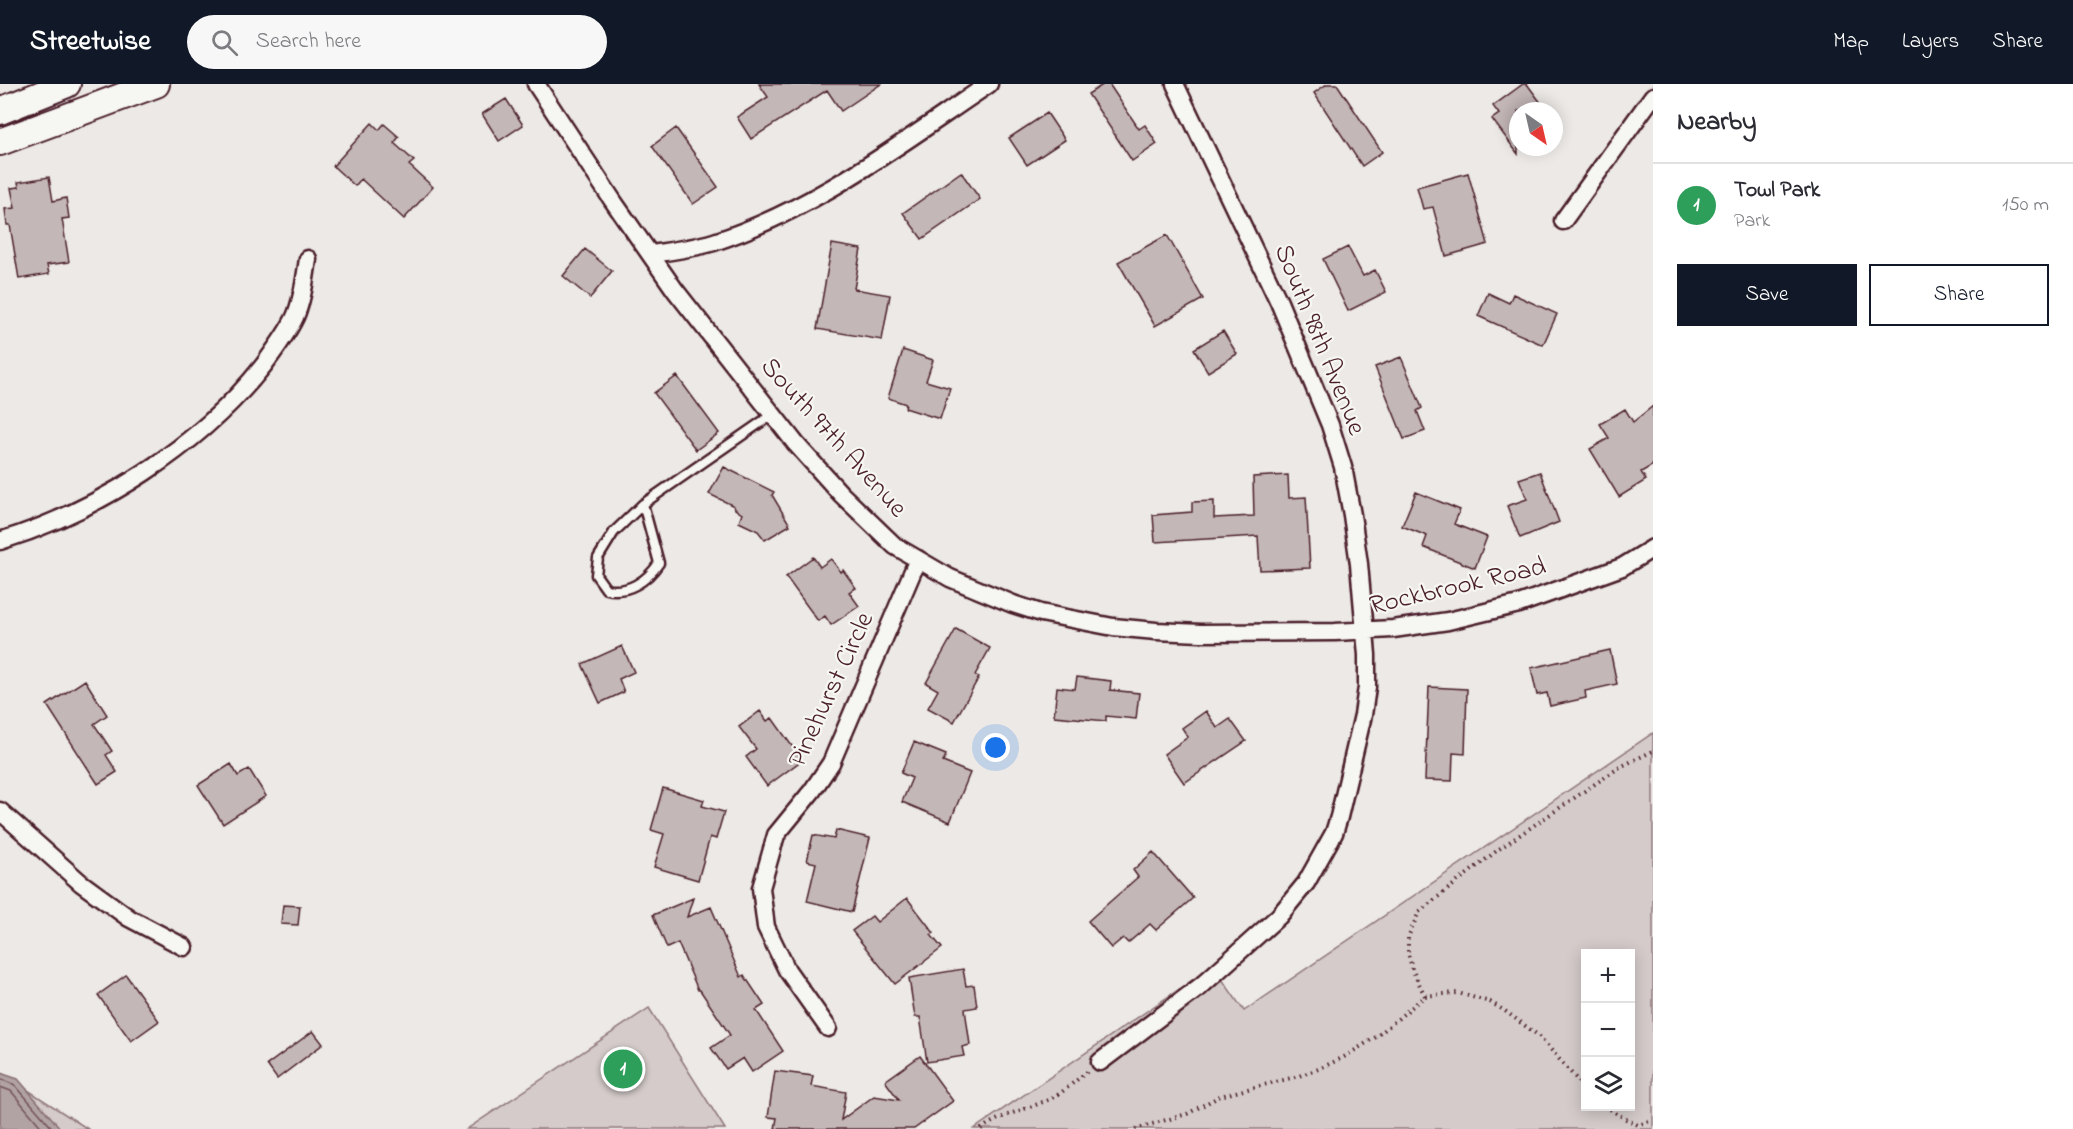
<!DOCTYPE html>
<html lang="en">
<head>
<meta charset="utf-8">
<style>
  body { margin:0; font-family:"Indie Flower",sans-serif; background:#f7f7f7; color:#2b2b33 }
  .controls { position:absolute; right:18px; bottom:18px; display:grid; overflow:hidden; border-radius:0px; box-shadow:0 3px 15px #0003 }
  .controls button { width:54px; height:54px; display:grid; place-items:center; padding:0; border:0; border-bottom:2px solid #e1e1e2; background:#fff; color:#2b2b33; font:30px sans-serif }
  .compass { position:absolute; left:1509px; top:18px; width:54px; height:54px; border-radius:50%; background:#fff; box-shadow:0 3px 15px #0003; rotate:146deg }
  .you { position:absolute; left:996px; top:664px; width:21px; height:21px; margin:-15px; border:4px solid #fff; border-radius:50%; background:#1a73e8; box-shadow:0 0 0 9px #1a73e833 }
  .badge { display:grid; place-items:center; width:39px; height:39px; border-radius:50%; background:#111827; color:#fff; font-size:20px; font-weight:700 }
  .pin { position:absolute; translate:-50% -50%; border:3px solid #fff; box-shadow:0 2px 6px #0006 }
  .list { margin:0; padding:0; list-style:none }
  h2 { display:flex; justify-content:space-between; align-items:center; height:78px; margin:0; padding:0 24px; font-size:26px }
  h2 small { font-size:20px; font-weight:400; color:#7c7c81 }
  .list li { display:grid; grid-template-columns:39px 1fr auto; gap:18px; align-items:center; box-sizing:border-box; height:84px; padding:0 24px; border-top:2px solid #e1e1e2 }
  .list b { display:block; font-size:22px; white-space:nowrap }
  .list p { margin:0; font-size:20px; white-space:nowrap; color:#7c7c81 }
  .list em { font-size:20px; font-style:normal; color:#7c7c81 }
  .actions { display:flex; gap:12px; padding:18px 24px }
  .actions a { flex:1; padding:14px 0; border:2px solid #111827; border-radius:0px; text-align:center; font-size:21px; color:#111827 }
  .actions .main { background:#111827; color:#fff }
  .icon { flex:none; width:33px; height:33px; fill:none; stroke:currentColor; stroke-width:2; stroke-linecap:round; stroke-linejoin:round }
  .map { position:relative; flex:none; width:1653px; height:1045px; overflow:hidden }
  header { display:flex; align-items:center; gap:36px; box-sizing:border-box; height:84px; padding:0 30px; background:#111827; color:#fff }
  header strong { font-size:28px }
  nav { display:flex; gap:33px; margin-inline-start:auto; font-size:21px }
  .search { width:420px; height:54px; background:#f7f7f7; display:flex; align-items:center; gap:15px; box-sizing:border-box; padding:0 21px; border-radius:33px; color:#7c7c81; font-size:22px }
  main { display:flex }
  aside { flex:1; background:#fff }
  .map>svg:first-child { display:block }
  .green { fill:#d4cbca; stroke:#8f757a; stroke-width:1.5; fill-rule:evenodd }
  .water { fill:#b1a2a3; stroke:#886e73; stroke-width:1.5 }
  .lines { fill:none; stroke-linecap:round; stroke-linejoin:round }
  .shore { stroke:#73535b; stroke-width:1.5 }
  .building { fill:#c4b7b7; stroke:#4a1f2b; stroke-width:1.5 }
  .lane-casing { stroke:#4a1f2b; stroke-width:13 }
  .street-casing { stroke:#4a1f2b; stroke-width:21 }
  .primary-casing { stroke:#4a1f2b; stroke-width:30 }
  .path { stroke:#4a1f2b; stroke-width:4; stroke-dasharray:1.5 4.5; stroke-linecap:butt }
  .lane { stroke:#f6f6f2; stroke-width:8 }
  .street { stroke:#f6f6f2; stroke-width:16 }
  .primary { stroke:#f6f6f2; stroke-width:26 }
  .labels { text-anchor:middle; dominant-baseline:central; stroke-width:4.5; stroke-linejoin:round; paint-order:stroke }
  .street-label { font-size:27px; fill:#4a1f2b; stroke:#f6f6f2 }
</style>
</head>
<body>
<header>
<strong>Streetwise</strong>
<div class="search"><svg class="icon" aria-label="search" viewBox="0 0 24 24"><circle cx="10" cy="10" r="6"/><path d="M15 15l6 6"/></svg>Search here</div>
<nav><a>Map</a><a>Layers</a><a>Share</a></nav>
</header>
<main>
<div class="map">
<svg width="1653" height="1045" viewBox="0 0 1653 1045">
  <rect width="100%" height="100%" fill="#ece9e6"/>
  <filter id="ink" filterUnits="userSpaceOnUse"><feTurbulence type="fractalNoise" baseFrequency=".0167" numOctaves="2"/><feDisplacementMap in="SourceGraphic" scale="12" xChannelSelector="R" yChannelSelector="G"/><feConvolveMatrix kernelMatrix="1 2 1 2 8 2 1 2 1" color-interpolation-filters="sRGB"/></filter>
  <g filter="url(#ink)">
    <!-- green -->
    <path class="green" d="M 1653,649 L 1653,1045 L 974,1045 L 1213,882 L 1244,927 ZM 1586,870 L 1630,870 L 1630,1022 L 1586,1022 Z
      M 649,924 L 725,1045 L 467,1045 Z
      M 0,988 L 88,1045 L 0,1045 Z"/>
    <!-- water -->
    <path class="water" d="M 0,989 L 18,995 L 61,1045 L 0,1045 Z"/>
    <g class="lines">
      <!-- shore -->
      <path class="shore" d="M 0,995 L 15,1001 L 53,1045
        M 0,1003 L 11,1007 L 43,1045"/>
    </g>
    <!-- building -->
    <path class="building" d="M 759,0 L 881,0 L 841,27 L 827,6 L 751,55 L 737,33 L 768,13 Z
      M 1104,0 L 1109,0 L 1139,45 L 1145,41 L 1157,60 L 1132,77 L 1088,10 Z
      M 1327,0 L 1337,0 L 1382,68 L 1362,82 L 1314,9 Z
      M 1523,0 L 1527,0 L 1547,27 L 1518,27 L 1518,70 L 1492,35 L 1499,30 L 1493,22 Z
      M 506,15 L 523,41 L 499,57 L 482,30 Z
      M 1047,29 L 1065,56 L 1027,81 L 1009,54 Z
      M 372,39 L 379,46 L 384,40 L 399,53 L 394,59 L 414,77 L 409,81 L 433,103 L 404,135 L 361,95 L 355,102 L 333,82 Z
      M 676,44 L 718,103 L 693,120 L 652,62 Z
      M 961,88 L 980,115 L 922,155 L 903,129 Z
      M 1468,89 L 1488,160 L 1446,172 L 1433,123 L 1423,125 L 1417,103 Z
      M 49,93 L 53,117 L 66,114 L 69,134 L 62,135 L 69,178 L 47,181 L 49,190 L 19,195 L 10,141 L 7,141 L 5,125 L 15,124 L 11,104 L 19,103 L 18,98 Z
      M 1167,151 L 1203,215 L 1155,242 L 1118,178 Z
      M 832,160 L 861,165 L 854,205 L 890,211 L 882,256 L 817,245 Z
      M 1348,163 L 1363,192 L 1375,186 L 1386,208 L 1348,227 L 1323,175 Z
      M 585,165 L 612,187 L 590,214 L 563,192 Z
      M 1488,209 L 1509,219 L 1513,210 L 1557,230 L 1543,261 L 1478,232 Z
      M 1223,247 L 1237,270 L 1208,288 L 1194,265 Z
      M 903,266 L 933,276 L 926,297 L 950,304 L 940,335 L 905,324 L 906,320 L 888,314 Z
      M 1401,273 L 1422,324 L 1417,327 L 1425,347 L 1404,355 L 1375,283 Z
      M 677,292 L 719,349 L 696,366 L 654,309 Z
      M 1653,322 L 1653,381 L 1641,388 L 1646,396 L 1619,413 L 1590,365 L 1609,354 L 1600,340 L 1625,325 L 1633,338 Z
      M 724,383 L 774,408 L 772,411 L 790,441 L 765,456 L 758,447 L 739,438 L 742,430 L 735,425 L 734,422 L 709,410 Z
      M 1540,388 L 1559,438 L 1520,454 L 1507,422 L 1527,415 L 1519,395 Z
      M 1288,391 L 1289,414 L 1306,413 L 1310,484 L 1260,486 L 1258,452 L 1155,458 L 1153,431 L 1192,428 L 1192,418 L 1214,417 L 1214,434 L 1254,432 L 1253,393 Z
      M 1416,408 L 1460,426 L 1454,440 L 1487,453 L 1475,484 L 1423,463 L 1427,452 L 1402,442 Z
      M 813,473 L 820,483 L 831,475 L 841,488 L 843,486 L 856,504 L 849,508 L 859,522 L 831,541 L 825,532 L 818,537 L 786,493 Z
      M 956,545 L 990,564 L 975,591 L 979,593 L 954,638 L 928,624 L 938,606 L 926,599 Z
      M 622,562 L 634,588 L 619,595 L 624,608 L 600,619 L 582,580 Z
      M 1610,566 L 1617,600 L 1585,607 L 1586,614 L 1550,622 L 1547,609 L 1537,611 L 1531,584 Z
      M 1077,593 L 1111,597 L 1110,606 L 1139,609 L 1136,635 L 1106,632 L 1106,637 L 1054,632 L 1057,603 L 1075,605 Z
      M 85,596 L 107,631 L 94,640 L 112,667 L 106,671 L 117,688 L 98,700 L 47,621 Z
      M 1429,603 L 1467,605 L 1465,670 L 1453,669 L 1452,697 L 1425,696 Z
      M 760,627 L 767,637 L 772,634 L 802,676 L 767,702 L 746,673 L 756,665 L 739,643 Z
      M 1206,627 L 1217,644 L 1230,635 L 1246,657 L 1184,699 L 1164,670 L 1188,653 L 1182,644 Z
      M 914,658 L 946,671 L 943,678 L 970,689 L 950,738 L 902,718 L 912,694 L 901,689 Z
      M 231,680 L 238,692 L 249,685 L 266,712 L 223,740 L 198,701 Z
      M 663,704 L 704,716 L 702,722 L 724,728 L 716,755 L 710,753 L 698,796 L 654,783 L 664,750 L 651,746 Z
      M 836,746 L 870,754 L 852,828 L 807,817 L 816,779 L 807,777 L 813,751 L 834,755 Z
      M 1153,768 L 1193,814 L 1156,846 L 1150,840 L 1128,859 L 1123,854 L 1111,864 L 1088,837 L 1138,793 L 1133,786 Z
      M 693,814 L 687,833 L 711,823 L 741,893 L 744,891 L 764,921 L 756,926 L 783,967 L 752,988 L 743,974 L 726,985 L 711,964 L 730,951 L 700,906 L 698,906 L 678,859 L 667,864 L 653,831 Z
      M 907,814 L 934,849 L 931,851 L 942,864 L 895,900 L 852,847 L 872,832 L 877,838 Z
      M 283,821 L 300,822 L 298,841 L 281,840 Z
      M 963,885 L 966,902 L 974,901 L 977,923 L 965,925 L 970,961 L 962,963 L 964,972 L 927,978 L 920,933 L 915,933 L 909,894 Z
      M 126,891 L 159,937 L 131,957 L 98,911 Z
      M 313,947 L 323,960 L 277,995 L 267,981 Z
      M 920,972 L 953,1017 L 914,1045 L 775,1045 L 777,1034 L 768,1033 L 775,987 L 813,992 L 811,1002 L 846,1008 L 841,1036 L 874,1012 L 899,1016 L 885,997 Z"/>
    <g class="lines">
      <!-- lane casing -->
      <g class="lane-casing">
        <path id="lane" d="M 643,420 L 659,479 C 647,497 628,510 606,505 L 596,491 L 598,474 L 614,448 L 643,420 L 773,330"/>
      </g>
      <!-- street casing -->
      <g class="street-casing">
        <path id="street" d="M 536,0 L 613,117 L 675,206 L 796,360 L 841,410 L 895,462 L 950,494 L 1013,520 L 1041,529 L 1113,543 L 1156,547 L 1201,549 L 1335,548 L 1393,545 L 1448,537 L 1519,520 L 1622,483 L 1653,464
          M 1563,137 L 1653,12
          M 651,170 C 672,167 694,164 714,158 C 816,125 901,59 989,0
          M 0,457 C 98,427 199,363 263,282 C 274,267 287,250 295,233 C 303,215 305,194 308,175
          M 0,727 L 81,799 L 129,834 L 184,863
          M 828,944 L 787,886 L 766,843 L 761,804 L 776,751 L 812,707 L 831,679 L 918,475
          M 1100,978 L 1201,902 L 1279,832 L 1306,799 L 1334,749 L 1339,733 L 1363,631 L 1367,603 L 1367,571 L 1359,480 L 1352,431 L 1343,383 L 1330,341 L 1279,218 L 1175,0"/>
      </g>
      <!-- primary casing -->
      <g class="primary-casing">
        <path id="primary" d="M 0,27 L 67,0
          M 0,58 L 156,0"/>
      </g>
      <!-- path -->
      <path class="path" d="M 1425,912 L 1412,885 L 1408,868 L 1408,853 L 1419,828 L 1499,765 L 1620,683 L 1653,667
        M 1605,1022 L 1624,1034 L 1638,1041 L 1653,1036
        M 981,1045 C 1002,1030 1026,1026 1050,1015 C 1063,1009 1076,996 1088,987
        M 1135,1045 L 1187,1030 L 1220,1012 L 1299,992 L 1321,984 L 1344,973 L 1376,953 L 1425,912 L 1443,910 L 1458,909 L 1472,913 L 1490,918 L 1505,927 L 1539,952 L 1586,1006"/>
      <!-- lane -->
      <use href="#lane" class="lane"/>
      <!-- street -->
      <use href="#street" class="street"/>
      <!-- primary -->
      <use href="#primary" class="primary"/>
    </g>
  </g>
  <g class="labels">
    <!-- street labels -->
    <g class="street-label">
      <text transform="translate(1319 256) rotate(68)">South 98th Avenue</text>
      <text transform="translate(833 354) rotate(48)">South 97th Avenue</text>
      <text transform="translate(1458 503) rotate(-13)">Rockbrook Road</text>
      <text transform="translate(832 606) rotate(-65)">Pinehurst Circle</text>
    </g>
  </g>
</svg>
<div class="controls">
<button>+</button>
<button>−</button>
<button><svg class="icon" aria-label="layers" viewBox="0 0 24 24"><path d="M12 4l9 5-9 5-9-5zM3 14l9 5 9-5"/></svg></button>
</div>
<svg class="compass" viewBox="-18 -18 36 36"><path d="M0-13l5 13h-10z" fill="#e53935"/><path d="M0 13l5-13h-10z" fill="#7c7c81"/></svg>
<div class="you"></div>
<div class="pin badge" style="left:623px;top:985px;background:#2e9e5b">1</div>
</div>
<aside>
<h2>Nearby<small></small></h2>
<ul class="list">
<li><span class="badge" style="background:#2e9e5b">1</span><div><b>Towl Park</b><p>Park</p></div><em>150 m</em></li>
</ul>
<div class="actions"><a class="main">Save</a><a>Share</a></div>
</aside>
</main>
</body>
</html>
